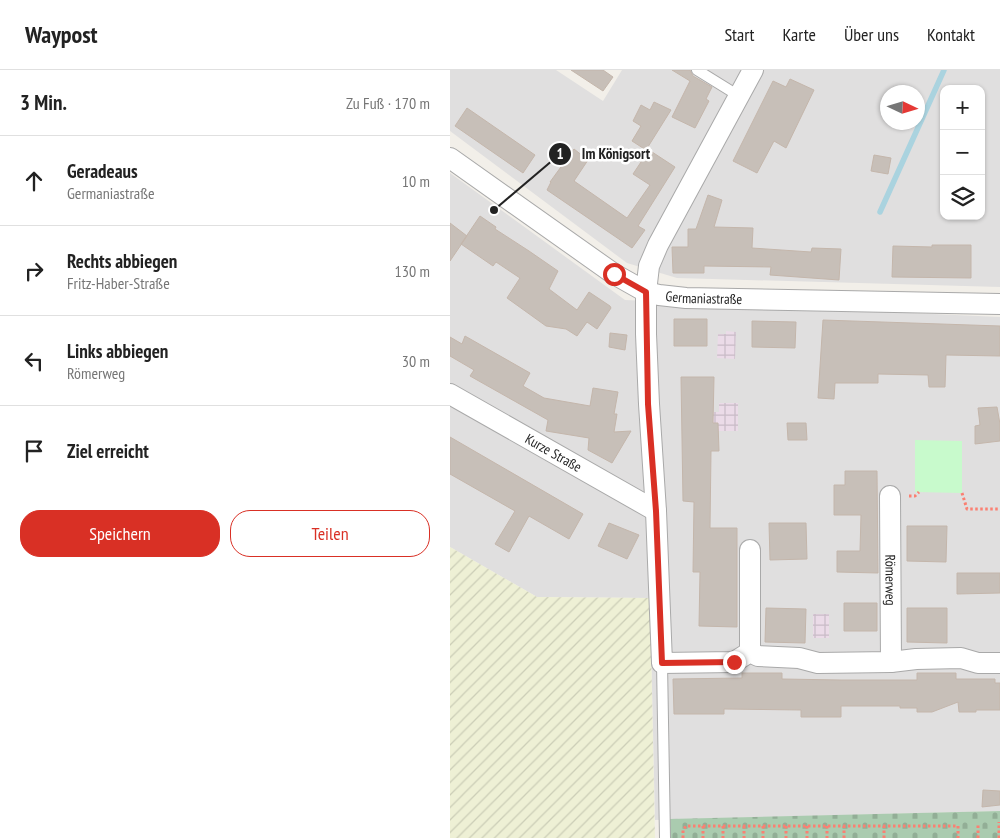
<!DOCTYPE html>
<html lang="de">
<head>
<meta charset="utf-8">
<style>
  body { margin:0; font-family:"PT Sans Narrow",sans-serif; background:#f2f2f2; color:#222 }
  .controls { position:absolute; right:15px; top:15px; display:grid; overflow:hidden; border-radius:10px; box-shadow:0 1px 4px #0004 }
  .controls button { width:45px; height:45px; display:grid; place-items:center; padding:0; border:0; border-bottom:1px solid #e0e0e0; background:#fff; color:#222; font:25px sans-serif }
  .compass { position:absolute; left:430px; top:15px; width:45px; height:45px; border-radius:50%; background:#fff; box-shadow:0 1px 4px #0004; rotate:94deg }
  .stop { position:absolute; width:15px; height:15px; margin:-11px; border:4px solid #d93025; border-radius:50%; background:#fff }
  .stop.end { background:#d93025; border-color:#fff; box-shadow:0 1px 5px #0008 }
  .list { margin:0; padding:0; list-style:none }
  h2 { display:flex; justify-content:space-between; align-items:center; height:65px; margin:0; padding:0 20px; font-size:21px }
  h2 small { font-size:16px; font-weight:400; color:#767676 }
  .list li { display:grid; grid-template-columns:32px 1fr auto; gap:15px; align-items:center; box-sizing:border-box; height:90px; padding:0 20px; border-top:1px solid #e0e0e0 }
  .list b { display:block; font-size:19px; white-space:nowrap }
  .list p { margin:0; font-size:16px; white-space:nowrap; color:#767676 }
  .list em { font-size:16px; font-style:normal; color:#767676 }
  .actions { display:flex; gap:10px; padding:15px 20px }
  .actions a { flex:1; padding:11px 0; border:1px solid #d93025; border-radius:20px; text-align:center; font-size:18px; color:#d93025 }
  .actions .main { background:#d93025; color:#fff }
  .icon { flex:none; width:28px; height:28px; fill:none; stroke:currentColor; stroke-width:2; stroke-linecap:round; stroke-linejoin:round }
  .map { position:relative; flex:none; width:550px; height:768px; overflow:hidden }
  header { display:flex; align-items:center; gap:30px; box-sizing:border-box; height:70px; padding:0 25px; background:#fff; border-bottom:1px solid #e0e0e0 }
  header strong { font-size:24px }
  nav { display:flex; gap:28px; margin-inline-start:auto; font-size:18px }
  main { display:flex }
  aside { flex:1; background:#fff }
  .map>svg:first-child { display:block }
  .residential { fill:#e0dfdf; fill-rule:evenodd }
  .industrial { fill:url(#industrial-grid) }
  .farmland { fill:url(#farmland-furrows) }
  .cemetery { fill:url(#cemetery-stones) }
  .park { fill:#c8facc }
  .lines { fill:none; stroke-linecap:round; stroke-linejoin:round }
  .stream { stroke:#aad3df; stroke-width:5.5 }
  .building { fill:#c7bfb8; stroke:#c4b6ab }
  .lane-casing { stroke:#a9a9a9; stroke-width:12 }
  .street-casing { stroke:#a9a9a9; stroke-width:22 }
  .path { stroke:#fa8072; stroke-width:3; stroke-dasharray:2.5 2.5; stroke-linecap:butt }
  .lane { stroke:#fff; stroke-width:10 }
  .street { stroke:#fff; stroke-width:20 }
  .route { stroke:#d93025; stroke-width:6 }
  .labels { text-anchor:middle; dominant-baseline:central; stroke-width:5; stroke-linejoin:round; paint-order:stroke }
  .street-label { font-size:14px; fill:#222; stroke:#fff }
  .leader { fill:none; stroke:#222; stroke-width:2 }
  .callout-dot { fill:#222; stroke:#fff; stroke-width:2 }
  .mark-label { font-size:15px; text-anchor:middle; font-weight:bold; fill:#fff }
  .callout-label { font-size:15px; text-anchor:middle; font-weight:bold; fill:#222; stroke:#fff; stroke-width:5; stroke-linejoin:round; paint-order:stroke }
</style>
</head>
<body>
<header>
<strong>Waypost</strong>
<nav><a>Start</a><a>Karte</a><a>Über uns</a><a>Kontakt</a></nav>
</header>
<main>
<aside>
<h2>3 Min.<small>Zu Fuß · 170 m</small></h2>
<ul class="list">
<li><svg class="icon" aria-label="ahead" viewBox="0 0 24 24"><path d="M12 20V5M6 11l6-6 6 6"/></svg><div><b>Geradeaus</b><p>Germaniastraße</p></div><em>10 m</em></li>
<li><svg class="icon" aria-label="right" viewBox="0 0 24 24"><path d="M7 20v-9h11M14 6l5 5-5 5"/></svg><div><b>Rechts abbiegen</b><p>Fritz-Haber-Straße</p></div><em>130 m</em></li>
<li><svg class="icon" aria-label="left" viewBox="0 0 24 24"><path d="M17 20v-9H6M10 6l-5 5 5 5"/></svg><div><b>Links abbiegen</b><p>Römerweg</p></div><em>30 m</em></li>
<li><svg class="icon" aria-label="arrive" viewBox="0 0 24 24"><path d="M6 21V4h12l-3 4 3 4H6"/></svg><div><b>Ziel erreicht</b></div></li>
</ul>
<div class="actions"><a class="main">Speichern</a><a>Teilen</a></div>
</aside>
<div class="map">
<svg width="550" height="768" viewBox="0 0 550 768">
  <defs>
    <pattern id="industrial-grid" width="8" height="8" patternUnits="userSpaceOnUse" patternTransform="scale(1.25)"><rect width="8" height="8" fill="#ebdbe8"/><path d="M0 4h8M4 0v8" fill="none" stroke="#c9bcc7"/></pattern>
    <pattern id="farmland-furrows" width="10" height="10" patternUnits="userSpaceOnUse" patternTransform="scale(1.25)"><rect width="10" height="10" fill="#eef0d5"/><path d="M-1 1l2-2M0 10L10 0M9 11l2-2" fill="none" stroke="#ccceb7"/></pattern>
    <pattern id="cemetery-stones" width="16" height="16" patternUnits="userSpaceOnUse" patternTransform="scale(1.25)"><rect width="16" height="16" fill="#aacbaf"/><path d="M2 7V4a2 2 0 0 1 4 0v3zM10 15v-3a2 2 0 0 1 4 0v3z" fill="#92ae96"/></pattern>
  </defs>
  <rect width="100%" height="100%" fill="#f2efe9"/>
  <!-- residential -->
  <path class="residential" d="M 0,0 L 106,0 L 153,31 L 172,0 L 550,0 L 550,217 L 227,208 L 177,193 L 0,61 ZM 494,19 L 531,19 L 531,146 L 494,146 ZM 438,22 L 468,22 L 468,52 L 438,52 Z
    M 0,103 L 175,230 L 550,247 L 550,741 L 205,750 L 200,528 L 87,527 L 0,477 Z"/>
  <!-- industrial -->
  <path class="industrial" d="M 276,261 L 286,262 L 285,289 L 267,288 L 268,264 L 276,264 Z
    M 269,333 L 288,333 L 288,361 L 268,361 L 268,353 L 244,353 L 244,342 L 269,342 Z
    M 363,544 L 379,544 L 379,568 L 363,568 Z"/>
  <!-- farmland -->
  <path class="farmland" d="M 0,477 L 87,527 L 200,528 L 205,768 L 0,768 Z"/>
  <!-- cemetery -->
  <path class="cemetery" d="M 550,741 L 550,768 L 220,768 L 219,749 Z"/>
  <!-- park -->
  <path class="park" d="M 465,370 L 512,371 L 512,423 L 465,422 Z"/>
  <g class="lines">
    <!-- stream -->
    <path class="stream" d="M 430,142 L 494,0"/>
  </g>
  <!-- building -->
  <path class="building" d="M 121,0 L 153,0 L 163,7 L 153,21 Z
    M 222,0 L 240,0 L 243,6 L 262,17 L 256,29 L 259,31 L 245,58 L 222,47 L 240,11 Z
    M 340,9 L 364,20 L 336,78 L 324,71 L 307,103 L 283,91 L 323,11 L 336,17 Z
    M 204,32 L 221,40 L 196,80 L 182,71 L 191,56 L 183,51 L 191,35 L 200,40 Z
    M 17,38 L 85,85 L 73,103 L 5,56 Z
    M 124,79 L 138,90 L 124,111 L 177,148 L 200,115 L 183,104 L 199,80 L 225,97 L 188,156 L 195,160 L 182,178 L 97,120 L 101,112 L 100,112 Z
    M 424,85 L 441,88 L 438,104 L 421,101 Z
    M 258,125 L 272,130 L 264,157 L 303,158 L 302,178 L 361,182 L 362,178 L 391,179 L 389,210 L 320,205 L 321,197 L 254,196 L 254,203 L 223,203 L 222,177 L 238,177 L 238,159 L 246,159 Z
    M 30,146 L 46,157 L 45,159 L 79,181 L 108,201 L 99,219 L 127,240 L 139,222 L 160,236 L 161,238 L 147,259 L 137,252 L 127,266 L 116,259 L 96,256 L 57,228 L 70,208 L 46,192 L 43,196 L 11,174 Z
    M 0,153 L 17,166 L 0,191 Z
    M 482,175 L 521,175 L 521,208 L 442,207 L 443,176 L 482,177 Z
    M 224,249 L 257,249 L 257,276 L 224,276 Z
    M 373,250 L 550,256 L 550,286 L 496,285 L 495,317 L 479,317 L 478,305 L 428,304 L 428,313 L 385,313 L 384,329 L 368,328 Z
    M 302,251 L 346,252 L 345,278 L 302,277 Z
    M 160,263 L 177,265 L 175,280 L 159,277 Z
    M 15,266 L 80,303 L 73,316 L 94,328 L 140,336 L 143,318 L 168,322 L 164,344 L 167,344 L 164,362 L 181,361 L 162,393 L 138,380 L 139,368 L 96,361 L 98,350 L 20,306 L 24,300 L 0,286 L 0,267 L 12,274 Z
    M 231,307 L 264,307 L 263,353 L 268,353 L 269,381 L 261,381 L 260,458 L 287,458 L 287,557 L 249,556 L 250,502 L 243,502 L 244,432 L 233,431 Z
    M 547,337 L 550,354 L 550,371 L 525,374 L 525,356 L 530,355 L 528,338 Z
    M 337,353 L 356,353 L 357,370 L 338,370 Z
    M 0,367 L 133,444 L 119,469 L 79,446 L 59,482 L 45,474 L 65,441 L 0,404 Z
    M 395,401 L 427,401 L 428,503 L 387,502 L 387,481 L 410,481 L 411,445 L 384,445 L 384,415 L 395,415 Z
    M 159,453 L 189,465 L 177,489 L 148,476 Z
    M 319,453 L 356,453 L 357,489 L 320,490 Z
    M 457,456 L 497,456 L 496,492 L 457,491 Z
    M 507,503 L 550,503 L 550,523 L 507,524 Z
    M 394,533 L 427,533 L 427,561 L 394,561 Z
    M 316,538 L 356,539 L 355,573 L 315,572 Z
    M 457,538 L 497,538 L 497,573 L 457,572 Z
    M 292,603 L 332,603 L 332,609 L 391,610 L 467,610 L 467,603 L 506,603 L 506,609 L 545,609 L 545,613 L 550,613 L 550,640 L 526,640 L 526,642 L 509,642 L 508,632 L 482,642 L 467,642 L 467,638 L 450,638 L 450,636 L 391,636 L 391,647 L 351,647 L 351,640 L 274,639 L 274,644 L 224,644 L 223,609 L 292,608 Z
    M 533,720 L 550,721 L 550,735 L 532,737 Z"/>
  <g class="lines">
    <!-- lane casing -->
    <g class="lane-casing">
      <path id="lane" d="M 247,0 L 289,26
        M 212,593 L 215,768"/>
    </g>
    <!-- street casing -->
    <g class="street-casing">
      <g id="street">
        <path d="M 303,0 L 208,175 L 199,196 L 196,222 L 196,264 L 199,334 L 206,441 L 212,593 L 284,592 L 300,582 L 308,586 L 349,588 L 368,593 L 441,592 L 466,589 L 511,588 L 528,593 L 550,593"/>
        <path id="s1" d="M 0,88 L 164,204 L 196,222 L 209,225 L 236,228 L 550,234"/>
        <path id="s2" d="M 0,324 L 206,441"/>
        <path id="s3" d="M 440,426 L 441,592"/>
        <path d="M 300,480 L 300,582"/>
      </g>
    </g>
    <!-- path -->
    <path class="path" d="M 512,423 L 517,439 L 550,439
      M 459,426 L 465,426 L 469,422
      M 253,756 L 253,768
      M 273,756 L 273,768
      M 294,756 L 294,768
      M 313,756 L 313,768
      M 336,756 L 336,768
      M 357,756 L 357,768
      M 377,756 L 377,768
      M 233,768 L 233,760 L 236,756 L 508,756 L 508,768
      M 394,768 L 394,756
      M 434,768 L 434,756
      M 528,768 L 528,755
      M 549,768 L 549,752"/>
    <!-- lane -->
    <use href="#lane" class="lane"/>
    <!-- street -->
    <use href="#street" class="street"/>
  </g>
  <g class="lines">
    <!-- route -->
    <path class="route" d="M 164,204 L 196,222 L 198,334 L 206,441 L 212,593 L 284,592"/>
  </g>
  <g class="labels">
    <!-- street labels -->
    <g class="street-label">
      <text stroke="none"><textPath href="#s1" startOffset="296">Germaniastraße</textPath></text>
      <text stroke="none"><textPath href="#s2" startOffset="119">Kurze Straße</textPath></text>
      <text stroke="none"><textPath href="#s3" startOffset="84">Römerweg</textPath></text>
    </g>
  </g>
  <!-- callouts -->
  <path class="leader" d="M44 140L110 84"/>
  <g class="callout-dot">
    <circle cx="44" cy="140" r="5"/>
    <circle cx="110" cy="84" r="12"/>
  </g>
  <g class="mark-label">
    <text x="110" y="89">1</text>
  </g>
  <g class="callout-label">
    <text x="166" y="89">Im Königsort</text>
  </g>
</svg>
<div class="controls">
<button>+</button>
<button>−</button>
<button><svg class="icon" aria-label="layers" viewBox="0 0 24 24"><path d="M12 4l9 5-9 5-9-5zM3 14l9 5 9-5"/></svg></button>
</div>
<svg class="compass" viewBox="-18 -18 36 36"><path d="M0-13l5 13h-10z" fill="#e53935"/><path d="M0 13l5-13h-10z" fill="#767676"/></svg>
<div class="stop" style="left:164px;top:204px"></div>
<div class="stop end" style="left:284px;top:592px"></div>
</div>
</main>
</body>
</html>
